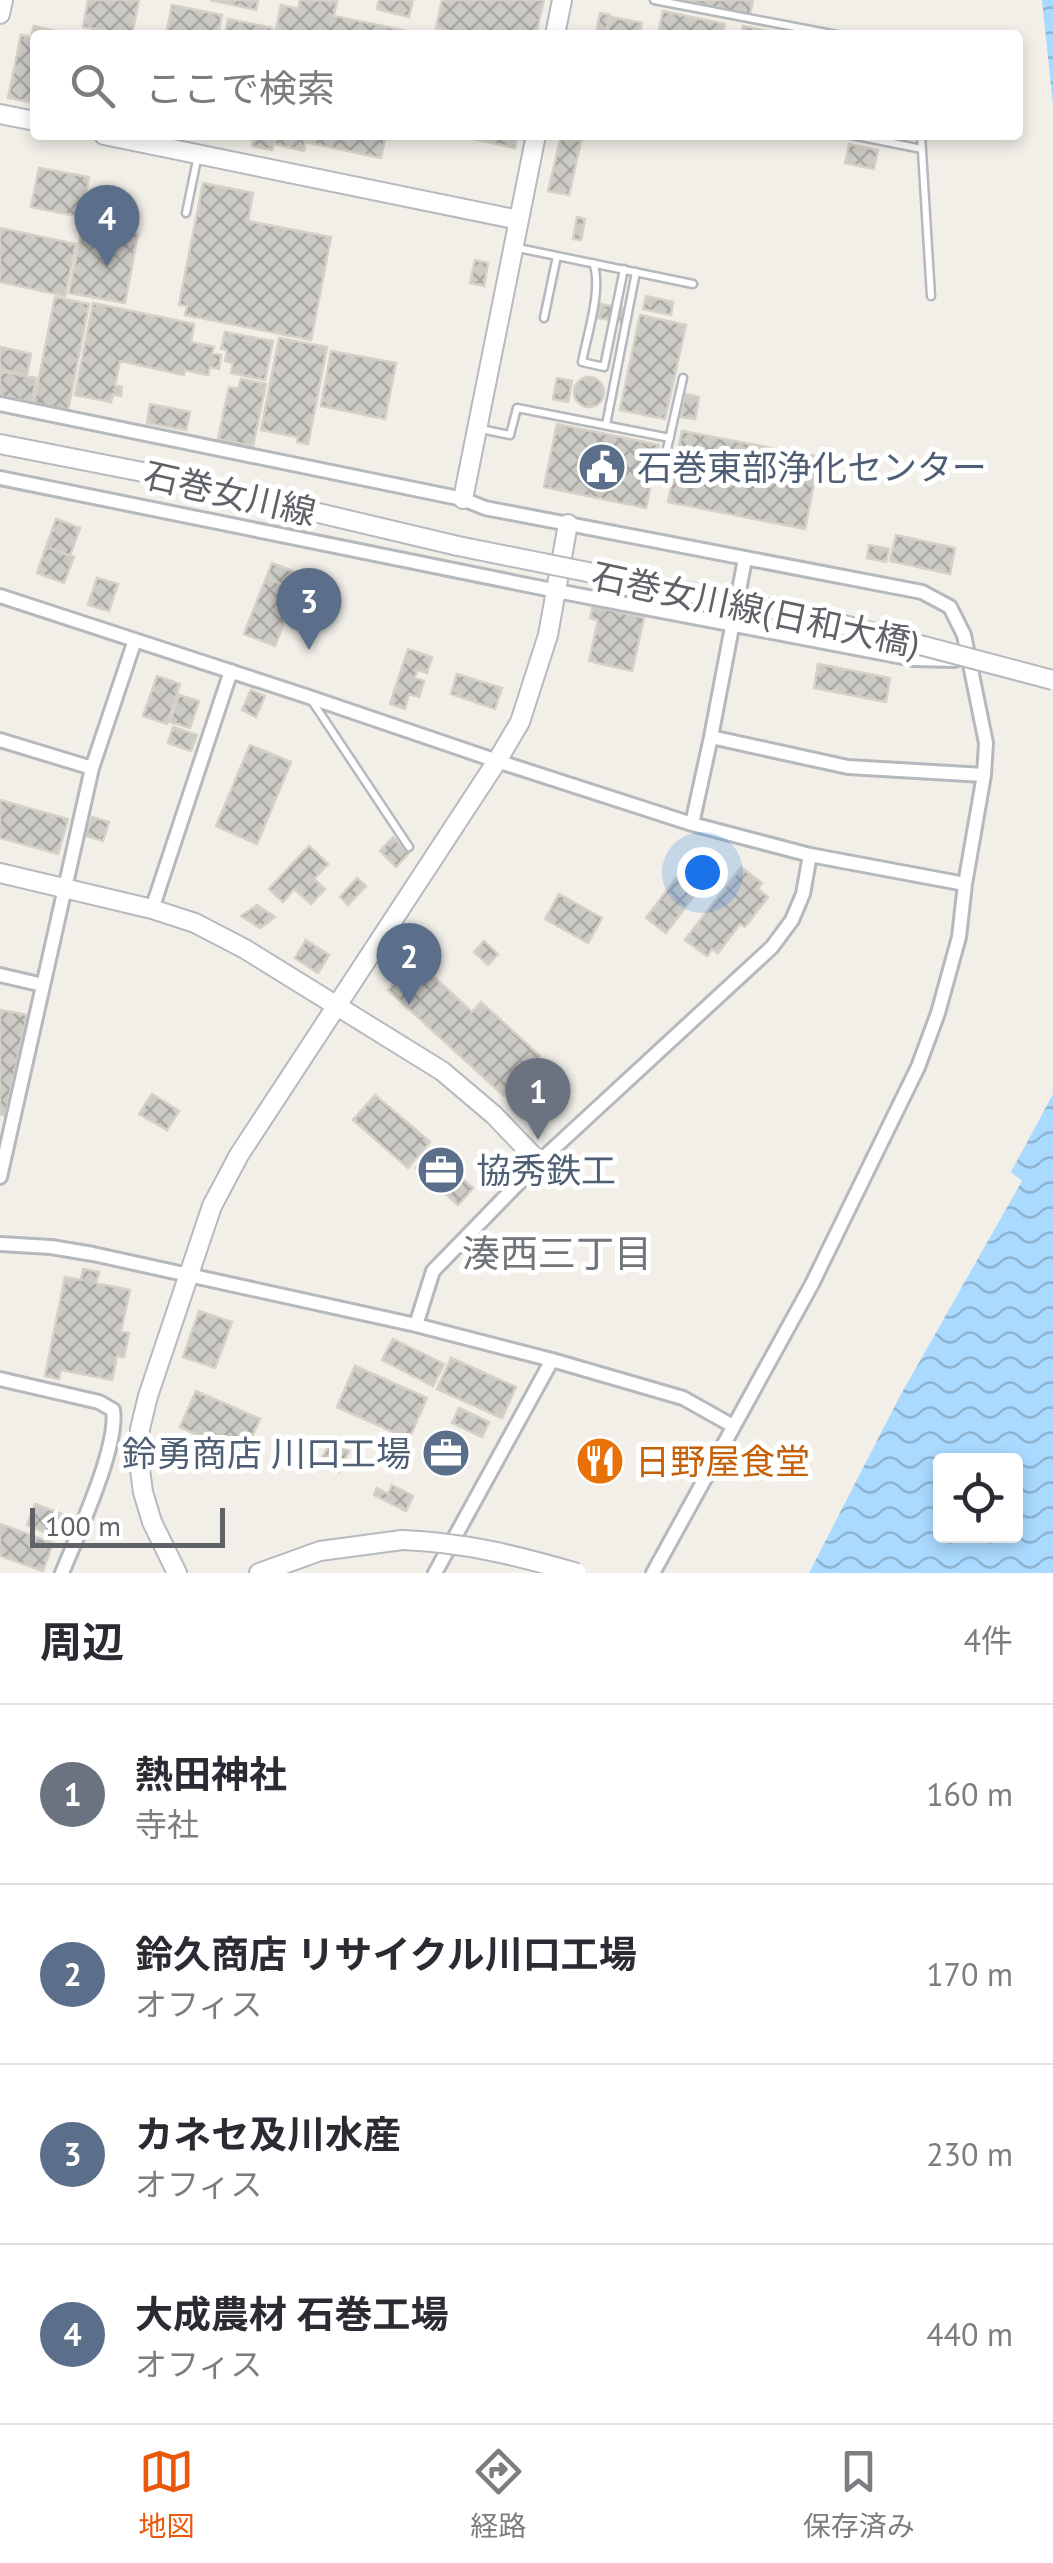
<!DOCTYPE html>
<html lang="ja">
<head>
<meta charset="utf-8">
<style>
  body { margin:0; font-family:"PT Sans","Noto Sans JP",sans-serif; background:#f2f2f3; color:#2b2b33 }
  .controls { position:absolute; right:30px; bottom:30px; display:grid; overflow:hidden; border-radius:10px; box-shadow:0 5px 15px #0003 }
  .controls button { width:90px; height:90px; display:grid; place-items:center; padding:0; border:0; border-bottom:2px solid #e1e1e2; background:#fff; color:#2b2b33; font:50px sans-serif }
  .scale { position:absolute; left:30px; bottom:25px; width:195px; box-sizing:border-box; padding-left:10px; border:5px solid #5f6368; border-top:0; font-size:28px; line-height:35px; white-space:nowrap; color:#5f6368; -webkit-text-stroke:8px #fff; paint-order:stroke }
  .you { position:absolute; left:702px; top:872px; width:35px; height:35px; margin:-25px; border:8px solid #fff; border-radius:50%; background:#1a73e8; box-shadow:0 0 0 15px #1a73e833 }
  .badge { display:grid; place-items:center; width:65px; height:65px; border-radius:50%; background:#ea580c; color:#fff; font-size:32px; font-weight:700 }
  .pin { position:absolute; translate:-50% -82px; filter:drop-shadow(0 2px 5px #0008) }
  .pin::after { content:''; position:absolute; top:52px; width:35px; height:30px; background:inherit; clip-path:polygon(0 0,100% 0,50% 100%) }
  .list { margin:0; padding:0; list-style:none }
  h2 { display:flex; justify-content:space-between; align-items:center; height:130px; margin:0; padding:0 40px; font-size:42px }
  h2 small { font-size:32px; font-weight:400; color:#7c7c81 }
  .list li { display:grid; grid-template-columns:65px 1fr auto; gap:30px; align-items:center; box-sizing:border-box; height:180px; padding:0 40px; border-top:2px solid #e1e1e2 }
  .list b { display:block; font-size:38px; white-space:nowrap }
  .list p { margin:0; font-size:32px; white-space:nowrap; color:#7c7c81 }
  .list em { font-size:32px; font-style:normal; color:#7c7c81 }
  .icon { flex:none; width:55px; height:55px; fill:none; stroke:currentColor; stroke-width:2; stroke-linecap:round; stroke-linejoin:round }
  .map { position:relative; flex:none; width:1053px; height:1573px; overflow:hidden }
  .search { position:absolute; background:#fff; box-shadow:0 5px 15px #0003; left:30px; right:30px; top:30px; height:110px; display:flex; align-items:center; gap:25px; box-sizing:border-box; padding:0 35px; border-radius:10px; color:#7c7c81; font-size:38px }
  .sheet { height:850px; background:#fff }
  nav { display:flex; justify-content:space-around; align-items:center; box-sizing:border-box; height:140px; border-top:2px solid #e1e1e2; background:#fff; font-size:28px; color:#7c7c81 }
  nav a { display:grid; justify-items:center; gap:5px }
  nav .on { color:#ea580c }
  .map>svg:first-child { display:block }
  .water { fill:url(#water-waves); fill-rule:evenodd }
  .building { fill:url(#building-cross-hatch); stroke:#d6d1c6; stroke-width:2.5 }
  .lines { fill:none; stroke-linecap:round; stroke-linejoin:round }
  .lane-casing { stroke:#b5b8bc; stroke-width:11 }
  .street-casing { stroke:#b5b8bc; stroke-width:18 }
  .secondary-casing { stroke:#b6babf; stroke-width:22 }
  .lane { stroke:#fff; stroke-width:6 }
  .street { stroke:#fff; stroke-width:12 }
  .secondary { stroke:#fff; stroke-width:18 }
  .secondary-bridge-casing { stroke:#b6babf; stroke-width:22; stroke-linecap:butt }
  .secondary-bridge { stroke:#fff; stroke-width:18 }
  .labels { text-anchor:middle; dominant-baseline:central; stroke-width:10; stroke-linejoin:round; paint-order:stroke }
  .service-label { font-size:35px; fill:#4e5e75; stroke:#fff; text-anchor:start }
  .street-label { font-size:35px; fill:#5f6368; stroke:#fff }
  .food-label { font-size:35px; fill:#c56008; stroke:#fff; text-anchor:start }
  .neighbourhood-label { font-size:38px; fill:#70757a; stroke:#fff }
</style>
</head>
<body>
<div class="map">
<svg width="1053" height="1573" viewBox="0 0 1053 1573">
  <defs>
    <pattern id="water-waves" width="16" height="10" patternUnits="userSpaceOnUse" patternTransform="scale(2.5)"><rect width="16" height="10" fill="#aadaff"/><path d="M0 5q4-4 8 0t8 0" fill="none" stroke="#8eb4d2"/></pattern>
    <pattern id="building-cross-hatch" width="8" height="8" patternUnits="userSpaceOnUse" patternTransform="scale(2.5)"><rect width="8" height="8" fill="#cccac5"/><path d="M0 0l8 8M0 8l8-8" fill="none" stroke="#a9a8a4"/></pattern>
  </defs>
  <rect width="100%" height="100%" fill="#f1efe8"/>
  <!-- water -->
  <path class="water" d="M 1042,0 L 1053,0 L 1053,105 Z
    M 1053,1094 L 1053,1573 L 809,1573 L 900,1396 L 1022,1181 L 1011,1172 ZM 940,1460 L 1016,1460 L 1016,1536 L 940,1536 Z"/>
  <!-- building -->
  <path class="building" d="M 88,0 L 139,0 L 132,35 L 83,27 Z
    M 210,0 L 258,0 L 256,10 Z
    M 300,0 L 337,1 L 334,16 L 407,31 L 407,35 L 275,35 L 281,5 L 298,9 Z
    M 379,0 L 413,0 L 409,17 L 377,9 Z
    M 442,0 L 544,0 L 536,35 L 468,35 L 436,28 Z
    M 681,0 L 753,0 L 750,15 Z
    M 172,5 L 222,15 L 218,35 L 166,35 Z
    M 663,11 L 725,24 L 722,35 L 658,35 Z
    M 600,13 L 610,15 L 605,35 L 596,33 Z
    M 611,17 L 642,23 L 639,35 L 607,35 Z
    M 228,19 L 272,28 L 270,35 L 225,35 Z
    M 34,26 L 60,32 L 60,35 L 35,35 L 35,38 L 31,37 Z
    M 743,26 L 788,35 L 741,35 Z
    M 21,35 L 35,38 L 35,103 L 8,98 Z
    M 254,135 L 386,135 L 381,158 L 305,142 L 304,151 L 274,144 L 272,150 L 252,146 Z
    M 455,135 L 517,135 L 515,148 Z
    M 561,136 L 581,141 L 569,195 L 548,191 Z
    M 849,144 L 878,150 L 874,169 L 845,163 Z
    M 39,168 L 89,177 L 82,217 L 31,207 Z
    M 203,183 L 253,193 L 248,221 L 331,237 L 311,340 L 185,315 L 187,306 L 179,305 Z
    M 577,217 L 585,219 L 581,240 L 573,239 Z
    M 83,223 L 138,234 L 125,303 L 69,293 Z
    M 0,228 L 76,244 L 65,296 L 0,282 Z
    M 475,260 L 488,263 L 484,286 L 470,283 Z
    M 646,296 L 673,302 L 671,315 L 643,309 Z
    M 55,297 L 89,304 L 68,410 L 34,403 Z
    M 93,303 L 194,324 L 191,342 L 214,347 L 212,353 L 221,355 L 219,369 L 210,367 L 208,375 L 185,370 L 184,375 L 120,361 L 115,385 L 122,387 L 121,396 L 113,394 L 111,402 L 75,395 Z
    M 601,304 L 625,309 L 622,322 L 598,318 Z
    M 640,315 L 686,325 L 665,419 L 620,410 Z
    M 225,332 L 273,341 L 265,380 L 231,373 L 233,363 L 225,361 L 227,350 L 221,349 Z
    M 279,338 L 327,347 L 308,444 L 297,442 L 298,437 L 261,430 Z
    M 0,347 L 31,354 L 27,375 L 0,369 Z
    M 331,351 L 396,363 L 385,419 L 321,406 Z
    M 0,371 L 36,378 L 32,402 L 0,396 Z
    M574 392a15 15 0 1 1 30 0a15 15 0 1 1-30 0Z
    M 557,378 L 572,381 L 568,402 L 553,399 Z
    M 241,379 L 266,384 L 253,446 L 218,439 L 229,387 L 238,389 Z
    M 685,394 L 699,397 L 695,419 L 681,417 Z
    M 150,404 L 190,412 L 186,430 L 147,423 Z
    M 557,424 L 659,445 L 646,508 L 544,487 Z
    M 682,431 L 819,457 L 805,529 L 668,502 Z
    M 56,519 L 80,528 L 70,556 L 46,547 Z
    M 896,535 L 955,548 L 950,574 L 890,561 Z
    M 869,545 L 889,549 L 886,562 L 867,558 Z
    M 46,547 L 74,557 L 64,583 L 37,573 Z
    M 272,563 L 293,571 L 287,586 L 266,578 Z
    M 97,578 L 118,584 L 109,611 L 88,605 Z
    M 266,578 L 297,590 L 275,646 L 244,634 Z
    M 593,606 L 644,618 L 632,671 L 589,661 L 598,620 L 590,618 Z
    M 408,649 L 432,657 L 427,673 L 417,670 L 415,678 L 424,681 L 419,697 L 409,694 L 405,709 L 390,704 Z
    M 818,664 L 890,678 L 886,702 L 814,688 Z
    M 457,674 L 502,688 L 495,709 L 451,694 Z
    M 157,676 L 180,684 L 167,724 L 143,716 Z
    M 251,690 L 265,696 L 256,717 L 242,710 Z
    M 179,695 L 199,701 L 190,728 L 170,722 Z
    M 173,727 L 197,735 L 191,751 L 168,743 Z
    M 250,745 L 291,762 L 257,844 L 216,826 Z
    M 0,800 L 68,819 L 58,854 L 0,838 Z
    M 92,817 L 109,822 L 103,841 L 86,836 Z
    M 393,837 L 409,853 L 396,867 L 380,851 Z
    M 309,846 L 328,864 L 314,879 L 325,889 L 311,904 L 294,889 L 283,902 L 269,889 Z
    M 741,867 L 762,883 L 758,889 L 768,897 L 745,927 L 740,924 L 718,953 L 712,949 L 707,956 L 685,940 Z
    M 357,878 L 366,886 L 348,905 L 340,897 Z
    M 676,878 L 696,893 L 666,933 L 646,918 Z
    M 559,894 L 602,918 L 588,943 L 545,919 Z
    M 257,905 L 275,917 L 260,928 L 241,916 Z
    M 306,940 L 329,955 L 318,973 L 295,958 Z
    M 484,941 L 498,954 L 488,965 L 474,952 Z
    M 416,960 L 472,1012 L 481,1002 L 540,1056 L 504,1096 L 388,990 Z
    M 0,1010 L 27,1015 L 5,1116 L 0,1114 Z
    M 152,1094 L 179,1111 L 167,1130 L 139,1114 Z
    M 375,1095 L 430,1142 L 408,1168 L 353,1120 Z
    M 431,1151 L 473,1188 L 458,1205 L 416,1168 Z
    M 83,1269 L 99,1272 L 96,1283 L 130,1290 L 121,1331 L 129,1333 L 124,1357 L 117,1356 L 112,1380 L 61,1370 L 59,1379 L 45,1376 L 65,1277 L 81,1280 Z
    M 199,1311 L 232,1322 L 215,1368 L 183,1357 Z
    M 393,1339 L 444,1364 L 433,1386 L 382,1360 Z
    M 451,1358 L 516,1387 L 502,1418 L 437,1389 Z
    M 355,1366 L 427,1398 L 409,1439 L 337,1407 Z
    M 196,1391 L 260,1419 L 244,1455 L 180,1427 Z
    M 459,1408 L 489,1422 L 482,1437 L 452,1423 Z
    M 331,1441 L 349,1451 L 339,1472 L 320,1462 Z
    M 392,1485 L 413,1496 L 406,1511 L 374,1495 L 377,1488 L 388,1494 Z
    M 35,1504 L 62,1514 L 54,1536 L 27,1525 Z
    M 0,1524 L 53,1543 L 43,1571 L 0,1556 Z"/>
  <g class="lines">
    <!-- lane casing -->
    <g class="lane-casing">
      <path id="lane" d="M 654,0 L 837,35
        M 852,135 L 922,149
        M 921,135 L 931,296
        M 186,213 L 198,155
        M 518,248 L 693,284
        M 593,263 C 603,288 587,335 582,362 L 604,367 L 624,269
        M 544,318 L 557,256
        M 606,425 L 636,272
        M 481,429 L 510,435 L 517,408 L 670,438
        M 660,480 L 683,378
        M 310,698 L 409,847"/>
    </g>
    <!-- street casing -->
    <g class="street-casing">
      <path id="street" d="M 0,404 L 463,499 L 485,508 L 922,592 L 950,607 L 964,635 L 986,743 L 984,775 L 965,884 L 959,937 L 938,1013 L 918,1067 L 812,1284 L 653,1573
        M 0,478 L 557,591 L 913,659 L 955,660
        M 0,596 L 309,697 L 497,761 L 692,824 L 810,855 L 965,884
        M 711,737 L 848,767 L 984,775
        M 0,740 L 92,768
        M 692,824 L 711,737 L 745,559
        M 152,909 L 231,671
        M 0,975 L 43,985
        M 0,1177 L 92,768 L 135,640
        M 0,1244 L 51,1247 L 93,1254 L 416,1325 L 552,1360 L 683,1398 L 733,1426
        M 416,1325 L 433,1271 L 539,1162 L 772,947 L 792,920 L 803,894 L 810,855
        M 0,1379 L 99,1402 L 113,1410 C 119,1446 77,1536 62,1573
        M 435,1573 L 552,1360"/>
    </g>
    <!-- secondary casing -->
    <g class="secondary-casing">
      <path id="secondary" d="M 0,14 L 3,0
        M 555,35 L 562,0
        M 0,114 L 35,121
        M 104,135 L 519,220
        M 0,444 L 158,475 L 458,546
        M 463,499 L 536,135
        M 0,873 L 152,909 L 195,923 L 245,949 L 442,1071 L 494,1115 L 539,1162
        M 177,1573 L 152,1522 L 143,1492 L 139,1462 L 140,1429 L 148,1396 L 212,1206 L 239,1155 L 497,761 L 520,722 L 548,635 L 568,524
        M 259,1573 L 320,1551 L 402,1540"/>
    </g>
    <!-- lane -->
    <use href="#lane" class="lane"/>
    <!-- street -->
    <use href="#street" class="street"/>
    <!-- secondary -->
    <use href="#secondary" class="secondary"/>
    <!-- secondary-bridge casing -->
    <g class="secondary-bridge-casing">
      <path id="secondary-bridge" d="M 458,546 L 821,619 L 1053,680
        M 402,1540 C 463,1542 519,1556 577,1573"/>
    </g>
    <!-- secondary-bridge -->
    <use href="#secondary-bridge" class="secondary-bridge"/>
  </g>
  <!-- icons -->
  <defs>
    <g id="civic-disc" transform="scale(2.5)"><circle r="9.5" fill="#5c6f8a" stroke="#fff"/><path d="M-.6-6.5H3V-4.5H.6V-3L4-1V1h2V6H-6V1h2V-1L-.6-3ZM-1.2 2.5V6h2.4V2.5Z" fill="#fff"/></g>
    <g id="office-disc" transform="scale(2.5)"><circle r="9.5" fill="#5c6f8a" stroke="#fff"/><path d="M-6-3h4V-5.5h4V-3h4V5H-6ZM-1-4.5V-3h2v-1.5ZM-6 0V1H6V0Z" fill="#fff"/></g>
    <g id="restaurant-disc" transform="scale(2.5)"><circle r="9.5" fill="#e8710a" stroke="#fff"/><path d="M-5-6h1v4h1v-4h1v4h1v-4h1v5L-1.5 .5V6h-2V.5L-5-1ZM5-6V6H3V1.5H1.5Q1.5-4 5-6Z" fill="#fff"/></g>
  </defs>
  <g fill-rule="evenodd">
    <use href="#civic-disc" x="602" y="467"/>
    <use href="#office-disc" x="441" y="1170"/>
    <use href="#office-disc" x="446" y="1453"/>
    <use href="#restaurant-disc" x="600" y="1461"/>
  </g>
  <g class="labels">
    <!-- service labels -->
    <g class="service-label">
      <text x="637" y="467">石巻東部浄化センター</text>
      <text x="476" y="1170">協秀鉄工</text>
      <text x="411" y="1453" text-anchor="end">鈴勇商店 川口工場</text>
    </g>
    <!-- street labels -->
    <g class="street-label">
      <text transform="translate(230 493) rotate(13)">石巻女川線</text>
      <text transform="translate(756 609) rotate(12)">石巻女川線(日和大橋)</text>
    </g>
    <!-- food labels -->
    <g class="food-label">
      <text x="635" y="1461">日野屋食堂</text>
    </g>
    <!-- neighbourhood labels -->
    <g class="neighbourhood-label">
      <text x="557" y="1252">湊西三丁目</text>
    </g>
  </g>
</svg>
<div class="controls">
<button><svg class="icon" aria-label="locate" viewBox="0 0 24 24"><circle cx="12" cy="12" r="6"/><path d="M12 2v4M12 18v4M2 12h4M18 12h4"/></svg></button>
</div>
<div class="scale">100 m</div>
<div class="you"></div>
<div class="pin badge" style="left:538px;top:1140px;background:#6b7280">1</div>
<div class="pin badge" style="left:409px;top:1005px;background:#5c6f8a">2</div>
<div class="pin badge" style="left:309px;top:650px;background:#5c6f8a">3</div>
<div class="pin badge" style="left:107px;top:267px;background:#5c6f8a">4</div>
<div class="search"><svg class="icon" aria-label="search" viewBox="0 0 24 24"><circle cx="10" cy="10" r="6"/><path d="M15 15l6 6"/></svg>ここで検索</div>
</div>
<section class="sheet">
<h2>周辺<small>4件</small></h2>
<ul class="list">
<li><span class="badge" style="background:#6b7280">1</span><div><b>熱田神社</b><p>寺社</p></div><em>160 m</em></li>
<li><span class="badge" style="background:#5c6f8a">2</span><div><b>鈴久商店 リサイクル川口工場</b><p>オフィス</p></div><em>170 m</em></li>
<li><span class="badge" style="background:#5c6f8a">3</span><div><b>カネセ及川水産</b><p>オフィス</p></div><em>230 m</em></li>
<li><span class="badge" style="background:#5c6f8a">4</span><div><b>大成農材 石巻工場</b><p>オフィス</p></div><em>440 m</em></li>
</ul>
</section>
<nav>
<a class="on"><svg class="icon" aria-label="map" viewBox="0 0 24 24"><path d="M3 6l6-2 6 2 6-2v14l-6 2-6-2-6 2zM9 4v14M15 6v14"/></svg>地図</a>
<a><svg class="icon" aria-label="directions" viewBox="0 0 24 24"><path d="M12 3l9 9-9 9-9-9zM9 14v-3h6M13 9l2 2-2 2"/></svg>経路</a>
<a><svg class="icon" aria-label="saved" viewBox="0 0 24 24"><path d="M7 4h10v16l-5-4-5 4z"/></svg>保存済み</a>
</nav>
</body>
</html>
